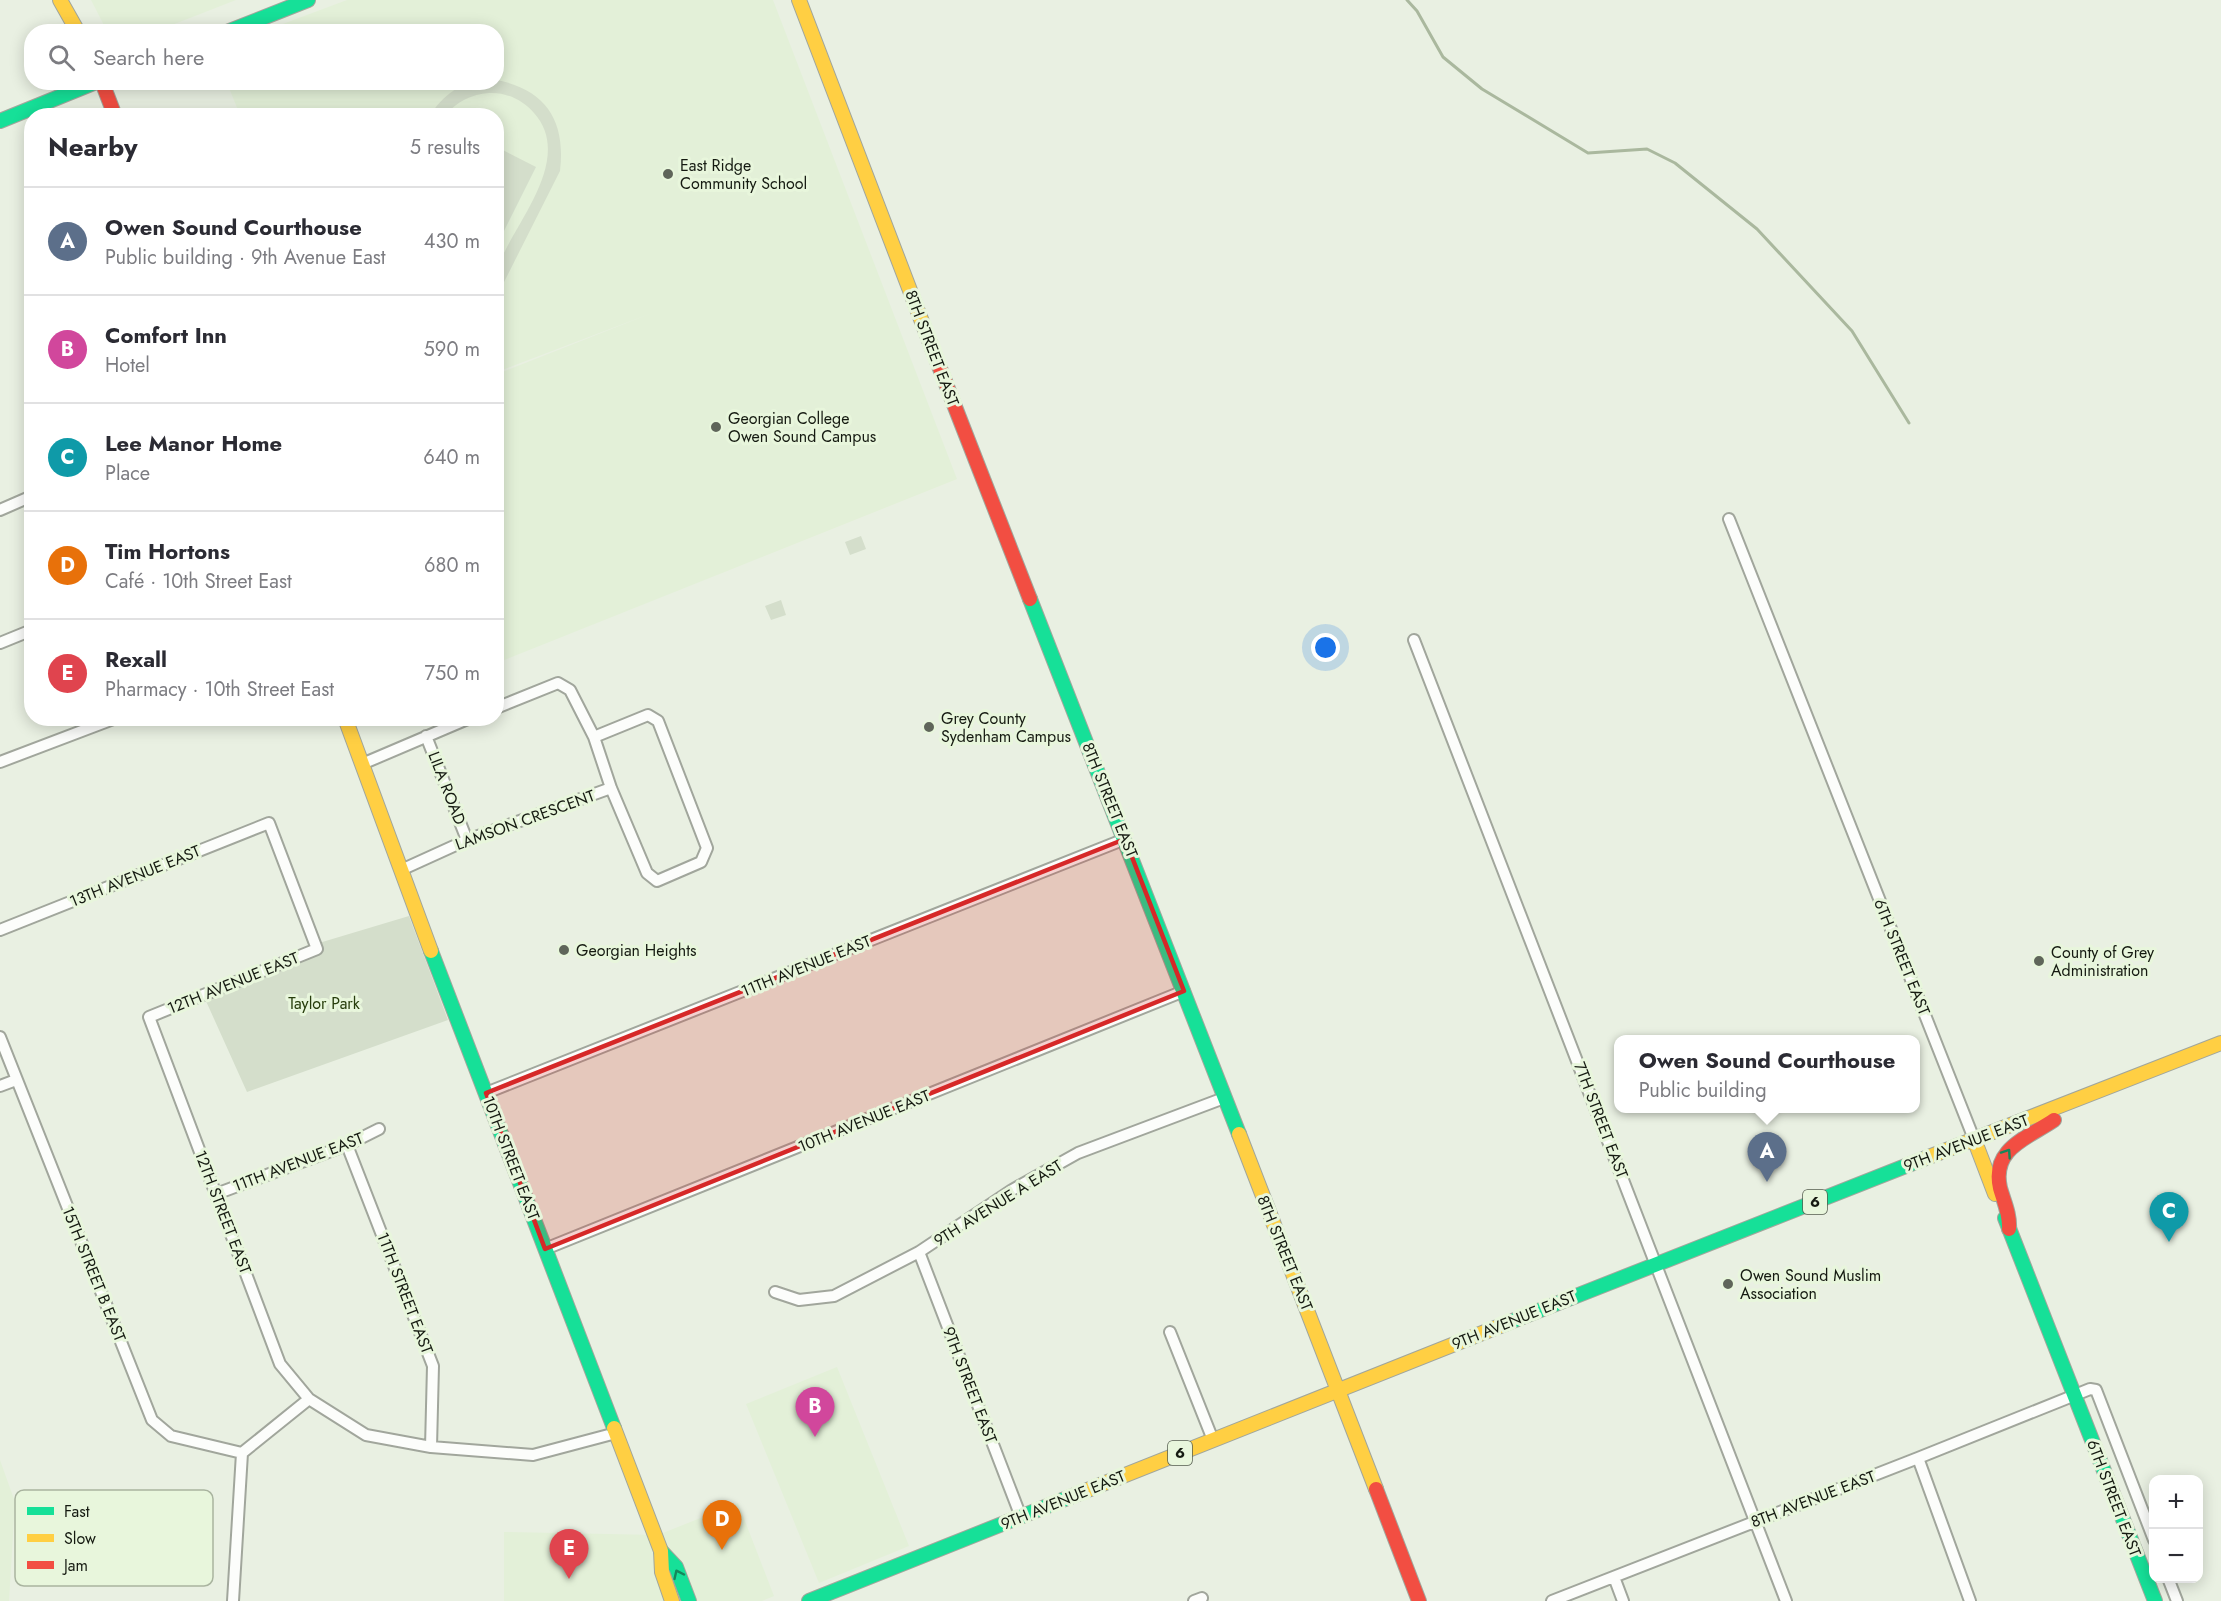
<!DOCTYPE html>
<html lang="en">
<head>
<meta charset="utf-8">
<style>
  body { margin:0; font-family:Jost,sans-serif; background:#f2f2f3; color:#2b2b33 }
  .controls { position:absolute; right:18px; bottom:18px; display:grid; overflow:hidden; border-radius:12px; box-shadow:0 3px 15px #0003 }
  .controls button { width:54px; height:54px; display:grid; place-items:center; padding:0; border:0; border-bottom:2px solid #e1e1e2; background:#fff; color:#2b2b33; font:30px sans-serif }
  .you { position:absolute; left:1326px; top:648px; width:21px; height:21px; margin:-15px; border:4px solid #fff; border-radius:50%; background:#1a73e8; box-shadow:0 0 0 9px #1a73e833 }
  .badge { display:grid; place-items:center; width:39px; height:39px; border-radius:50%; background:#5f655a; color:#fff; font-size:20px; font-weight:700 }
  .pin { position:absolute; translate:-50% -50px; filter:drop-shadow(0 2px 3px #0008) }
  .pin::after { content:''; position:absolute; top:32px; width:21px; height:18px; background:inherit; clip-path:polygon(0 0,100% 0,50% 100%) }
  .popup { position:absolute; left:1614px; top:1035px; width:306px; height:78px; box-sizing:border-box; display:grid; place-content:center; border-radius:12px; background:#fff; filter:drop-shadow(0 2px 4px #0005); font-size:20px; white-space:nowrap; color:#7c7c81 }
  .popup b { font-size:22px; color:#2b2b33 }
  .popup::after { content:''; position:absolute; left:50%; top:100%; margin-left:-12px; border:12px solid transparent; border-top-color:#fff }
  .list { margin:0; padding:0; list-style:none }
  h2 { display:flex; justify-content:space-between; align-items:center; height:78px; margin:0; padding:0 24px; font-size:26px }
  h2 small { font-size:20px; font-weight:400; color:#7c7c81 }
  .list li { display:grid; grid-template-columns:39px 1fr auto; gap:18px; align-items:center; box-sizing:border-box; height:108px; padding:0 24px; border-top:2px solid #e1e1e2 }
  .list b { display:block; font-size:22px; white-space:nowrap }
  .list p { margin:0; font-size:20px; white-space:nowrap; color:#7c7c81 }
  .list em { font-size:20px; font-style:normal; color:#7c7c81 }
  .icon { flex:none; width:33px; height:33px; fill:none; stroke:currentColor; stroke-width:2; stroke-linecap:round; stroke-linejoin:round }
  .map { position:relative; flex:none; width:2221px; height:1601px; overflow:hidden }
  .search { position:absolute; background:#fff; box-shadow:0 3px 15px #0003; left:24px; top:24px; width:480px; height:66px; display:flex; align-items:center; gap:15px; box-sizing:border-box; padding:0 21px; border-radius:24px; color:#7c7c81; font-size:22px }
  .panel { position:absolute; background:#fff; box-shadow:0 3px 15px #0003; left:24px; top:108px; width:480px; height:618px; border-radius:24px }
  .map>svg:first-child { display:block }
  .built { fill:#e3f0d8 }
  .green { fill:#d4decb }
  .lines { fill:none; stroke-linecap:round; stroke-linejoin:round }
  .stream { stroke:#aab89e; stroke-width:3 }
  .street-casing { stroke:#a1a69c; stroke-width:14 }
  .fast-casing { stroke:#a1a69c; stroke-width:16 }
  .slow-casing { stroke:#a1a69c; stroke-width:16 }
  .jam-casing { stroke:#a1a69c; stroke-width:16 }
  .street { stroke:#fcfdfb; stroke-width:10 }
  .fast { stroke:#16e098; stroke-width:14 }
  .slow { stroke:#ffcf43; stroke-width:14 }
  .jam { stroke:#f24e42; stroke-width:14 }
  .oneway { stroke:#16875b }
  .marked { fill:#d62828; fill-opacity:0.2; stroke:#d62828; stroke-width:4.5; stroke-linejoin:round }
  .poi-dot { fill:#5f655a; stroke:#e8f6dc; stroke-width:2 }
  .labels { text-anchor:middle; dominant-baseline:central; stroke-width:6; stroke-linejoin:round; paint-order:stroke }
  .shield { fill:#e8f6dc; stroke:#545c4e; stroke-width:1.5 }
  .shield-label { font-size:15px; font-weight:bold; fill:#151a11 }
  .poi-label { font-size:16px; fill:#151a11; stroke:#e8f6dc; text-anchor:start }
  .street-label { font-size:16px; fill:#151a11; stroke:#e8f6dc }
  .park-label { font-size:16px; fill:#263c0b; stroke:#e8f6dc }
  .key { fill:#e8f6dc; stroke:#a9b49f; stroke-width:1.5 }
  .key-label { font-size:16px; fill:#151a11 }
</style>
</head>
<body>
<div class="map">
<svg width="2221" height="1601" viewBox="0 0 2221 1601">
  <rect width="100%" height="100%" fill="#e9f0e2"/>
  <!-- built -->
  <path class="built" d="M 91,0 L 236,0 L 154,32 L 107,31 Z
    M 347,0 L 773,0 L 957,479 L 497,663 L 497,374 L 652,313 L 497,372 L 496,116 L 240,115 L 227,83 L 496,82 L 496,32 L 264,31 Z
    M 837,1367 L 909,1546 L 819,1583 L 746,1404 Z
    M 0,1460 L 15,1502 L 9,1601 L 0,1601 Z
    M 738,1503 L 774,1596 L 762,1601 L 504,1601 L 504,1532 L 658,1535 Z"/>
  <!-- green -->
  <path class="green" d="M 497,80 C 546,90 566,121 560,171 L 497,296 C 496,287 495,276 496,268 C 498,261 504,254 507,247 C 527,209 570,153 534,113 C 523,100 506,92 489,93 C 472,94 456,102 446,115 L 430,115 C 449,88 463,82 496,82 Z
    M 497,147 L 536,167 L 497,245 Z
    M 861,536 L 866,549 L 850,555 L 845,542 Z
    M 781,600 L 786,615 L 771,620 L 765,606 Z
    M 409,916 L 448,1020 L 247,1092 L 201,990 L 309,946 Z"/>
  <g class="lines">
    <!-- stream -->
    <path class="stream" d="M 1407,0 L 1417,11 L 1443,57 L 1482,89 L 1588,153 L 1647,149 L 1675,163 L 1757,229 L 1852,331 L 1909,423"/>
    <!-- street casing -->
    <g class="street-casing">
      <path id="street" d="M 0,510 L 32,496
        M 1729,519 L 1974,1139
        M 1414,640 L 1786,1601
        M 0,643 L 32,630
        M 496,708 L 558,683 L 570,690 L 594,737 L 611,788 L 647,873 L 657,881 L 701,862 L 707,848 L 658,721 L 648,715 L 594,737
        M 426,736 L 467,840
        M 0,762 L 116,718
        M 362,764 L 470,718
        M 401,870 L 467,840 L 611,788
        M 0,930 L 269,823 L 317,949 L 149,1017 L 280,1364 L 309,1399 L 366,1435 L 431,1447 L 533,1455 L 616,1433
        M 0,1037 L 152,1420 L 171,1436 L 242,1453
        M 0,1086 L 16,1080
        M 486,1093 L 1125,839
        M 347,1145 L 433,1366 L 431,1447
        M 216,1194 L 347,1145 L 379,1129
        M 545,1249 L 1184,991
        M 919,1252 L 1021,1517
        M 775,1292 L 799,1300 L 834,1296 L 919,1252 L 1012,1190 L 1078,1153 L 1224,1098
        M 1170,1332 L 1213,1440
        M 242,1453 L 309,1399
        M 1918,1458 L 1970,1601
        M 1614,1577 L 1623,1601
        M 2168,1578 L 2177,1601
        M 233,1601 L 242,1453
        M 1194,1601 L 1202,1598
        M 1552,1601 L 1918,1458 L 2090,1389 L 2096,1390 L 2154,1540"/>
    </g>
    <!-- fast casing -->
    <g class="fast-casing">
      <path id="fast" d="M 227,32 L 308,0
        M 0,121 L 96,82
        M 1030,599 L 1239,1134
        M 431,951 L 614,1428
        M 2005,1218 L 2155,1601
        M 1505,1324 L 1926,1158
        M 661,1551 L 676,1567 L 689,1601
        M 809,1601 L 1085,1491"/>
    </g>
    <!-- slow casing -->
    <g class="slow-casing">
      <path id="slow" d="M 60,0 L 78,32
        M 799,0 L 932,348
        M 345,718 L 431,951
        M 1239,1134 L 1376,1489
        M 1974,1139 L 1995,1194
        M 1926,1158 L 2221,1043
        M 614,1428 L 661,1551 L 662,1572 L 672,1601
        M 1085,1491 L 1505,1324"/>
    </g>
    <!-- jam casing -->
    <g class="jam-casing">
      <path id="jam" d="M 102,82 L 115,116
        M 932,348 L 1030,599
        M 2009,1229 C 2010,1214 2004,1202 2000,1188 C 1991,1148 2028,1138 2054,1120
        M 1376,1489 L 1419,1601"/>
    </g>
    <!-- street -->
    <use href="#street" class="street"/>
    <!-- fast -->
    <use href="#fast" class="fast"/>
    <!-- slow -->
    <use href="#slow" class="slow"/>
    <!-- jam -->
    <use href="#jam" class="jam"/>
  </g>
  <!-- one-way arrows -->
  <defs><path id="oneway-chevron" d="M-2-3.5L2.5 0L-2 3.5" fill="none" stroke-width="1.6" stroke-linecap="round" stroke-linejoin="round" transform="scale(1.5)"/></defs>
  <g class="oneway">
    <use href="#oneway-chevron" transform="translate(2007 1153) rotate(-56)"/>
    <use href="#oneway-chevron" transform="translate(678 1574) rotate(-115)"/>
  </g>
  <!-- marked area -->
  <path class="marked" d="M 1125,839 L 1184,991 L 545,1249 L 486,1093 Z"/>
  <!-- markers -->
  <g class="poi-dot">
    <circle cx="668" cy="174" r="6"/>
    <circle cx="716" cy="427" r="6"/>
    <circle cx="929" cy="727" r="6"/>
    <circle cx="564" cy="950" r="6"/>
    <circle cx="2039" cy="961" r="6"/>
    <circle cx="1728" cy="1284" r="6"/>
  </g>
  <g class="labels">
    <!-- shield labels -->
    <g class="shield">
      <rect x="1803" y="1190" width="24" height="24" rx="4.5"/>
      <rect x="1168" y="1441" width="24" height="24" rx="4.5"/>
    </g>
    <g class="shield-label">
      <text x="1815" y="1202">6</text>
      <text x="1180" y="1453">6</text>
    </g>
    <!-- poi labels -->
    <g class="poi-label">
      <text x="680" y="165">East Ridge<tspan x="680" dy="18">Community School</tspan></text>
      <text x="728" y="418">Georgian College<tspan x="728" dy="18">Owen Sound Campus</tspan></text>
      <text x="941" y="718">Grey County<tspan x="941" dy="18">Sydenham Campus</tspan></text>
      <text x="576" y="950">Georgian Heights</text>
      <text x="2051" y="952">County of Grey<tspan x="2051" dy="18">Administration</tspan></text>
      <text x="1740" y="1275">Owen Sound Muslim<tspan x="1740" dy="18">Association</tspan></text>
    </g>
    <!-- street labels -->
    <g class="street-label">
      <text transform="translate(932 348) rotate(69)">8TH STREET EAST</text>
      <text transform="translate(447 788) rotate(69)">LILA ROAD</text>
      <text transform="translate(1110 800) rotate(68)">8TH STREET EAST</text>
      <text transform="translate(525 820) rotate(-20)">LAMSON CRESCENT</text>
      <text transform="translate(135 876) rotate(-22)">13TH AVENUE EAST</text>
      <text transform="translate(1902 957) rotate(68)">6TH STREET EAST</text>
      <text transform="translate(806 966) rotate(-22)">11TH AVENUE EAST</text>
      <text transform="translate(233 983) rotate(-22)">12TH AVENUE EAST</text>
      <text transform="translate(1601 1120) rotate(69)">7TH STREET EAST</text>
      <text transform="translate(864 1121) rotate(-22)">10TH AVENUE EAST</text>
      <text transform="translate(1966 1143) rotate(-21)">9TH AVENUE EAST</text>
      <text transform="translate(511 1158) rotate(69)">10TH STREET EAST</text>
      <text transform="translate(298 1162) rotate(-21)">11TH AVENUE EAST</text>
      <text transform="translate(998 1203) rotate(-32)">9TH AVENUE A EAST</text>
      <text transform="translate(223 1212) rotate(69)">12TH STREET EAST</text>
      <text transform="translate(1285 1253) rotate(68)">8TH STREET EAST</text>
      <text transform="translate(94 1274) rotate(68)">15TH STREET B EAST</text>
      <text transform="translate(405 1293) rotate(69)">11TH STREET EAST</text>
      <text transform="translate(1514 1320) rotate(-22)">9TH AVENUE EAST</text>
      <text transform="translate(970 1385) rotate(69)">9TH STREET EAST</text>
      <text transform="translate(2114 1498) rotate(69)">6TH STREET EAST</text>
      <text transform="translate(1813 1499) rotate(-21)">8TH AVENUE EAST</text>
      <text transform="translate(1063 1500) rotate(-22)">9TH AVENUE EAST</text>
    </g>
    <!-- park labels -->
    <g class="park-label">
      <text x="324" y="1003">Taylor Park</text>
    </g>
  </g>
  <!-- legend -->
  <rect x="15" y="1490" width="198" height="96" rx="9" class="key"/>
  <rect x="27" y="1507" width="27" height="8" fill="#16e098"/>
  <rect x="27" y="1534" width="27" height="8" fill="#ffcf43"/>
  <rect x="27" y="1561" width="27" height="8" fill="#f24e42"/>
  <g class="key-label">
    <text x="64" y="1517">Fast</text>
    <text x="64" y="1544">Slow</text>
    <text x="64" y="1571">Jam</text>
  </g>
</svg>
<div class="controls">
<button>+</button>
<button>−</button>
</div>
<div class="you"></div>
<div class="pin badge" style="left:1767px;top:1182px;background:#5c6f8a">A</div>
<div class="popup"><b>Owen Sound Courthouse</b>Public building</div>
<div class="pin badge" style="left:815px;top:1437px;background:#d1479c">B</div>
<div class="pin badge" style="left:2169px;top:1242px;background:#0f9aa8">C</div>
<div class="pin badge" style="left:722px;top:1550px;background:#e8710a">D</div>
<div class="pin badge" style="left:569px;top:1579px;background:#e0444e">E</div>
<div class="search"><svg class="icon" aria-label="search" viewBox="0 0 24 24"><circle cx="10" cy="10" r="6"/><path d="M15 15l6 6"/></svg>Search here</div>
<section class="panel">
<h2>Nearby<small>5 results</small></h2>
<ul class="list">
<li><span class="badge" style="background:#5c6f8a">A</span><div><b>Owen Sound Courthouse</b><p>Public building · 9th Avenue East</p></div><em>430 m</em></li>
<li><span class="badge" style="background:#d1479c">B</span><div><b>Comfort Inn</b><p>Hotel</p></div><em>590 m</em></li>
<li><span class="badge" style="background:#0f9aa8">C</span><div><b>Lee Manor Home</b><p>Place</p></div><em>640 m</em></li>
<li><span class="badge" style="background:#e8710a">D</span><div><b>Tim Hortons</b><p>Café · 10th Street East</p></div><em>680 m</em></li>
<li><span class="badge" style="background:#e0444e">E</span><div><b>Rexall</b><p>Pharmacy · 10th Street East</p></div><em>750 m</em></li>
</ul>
</section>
</div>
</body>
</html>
